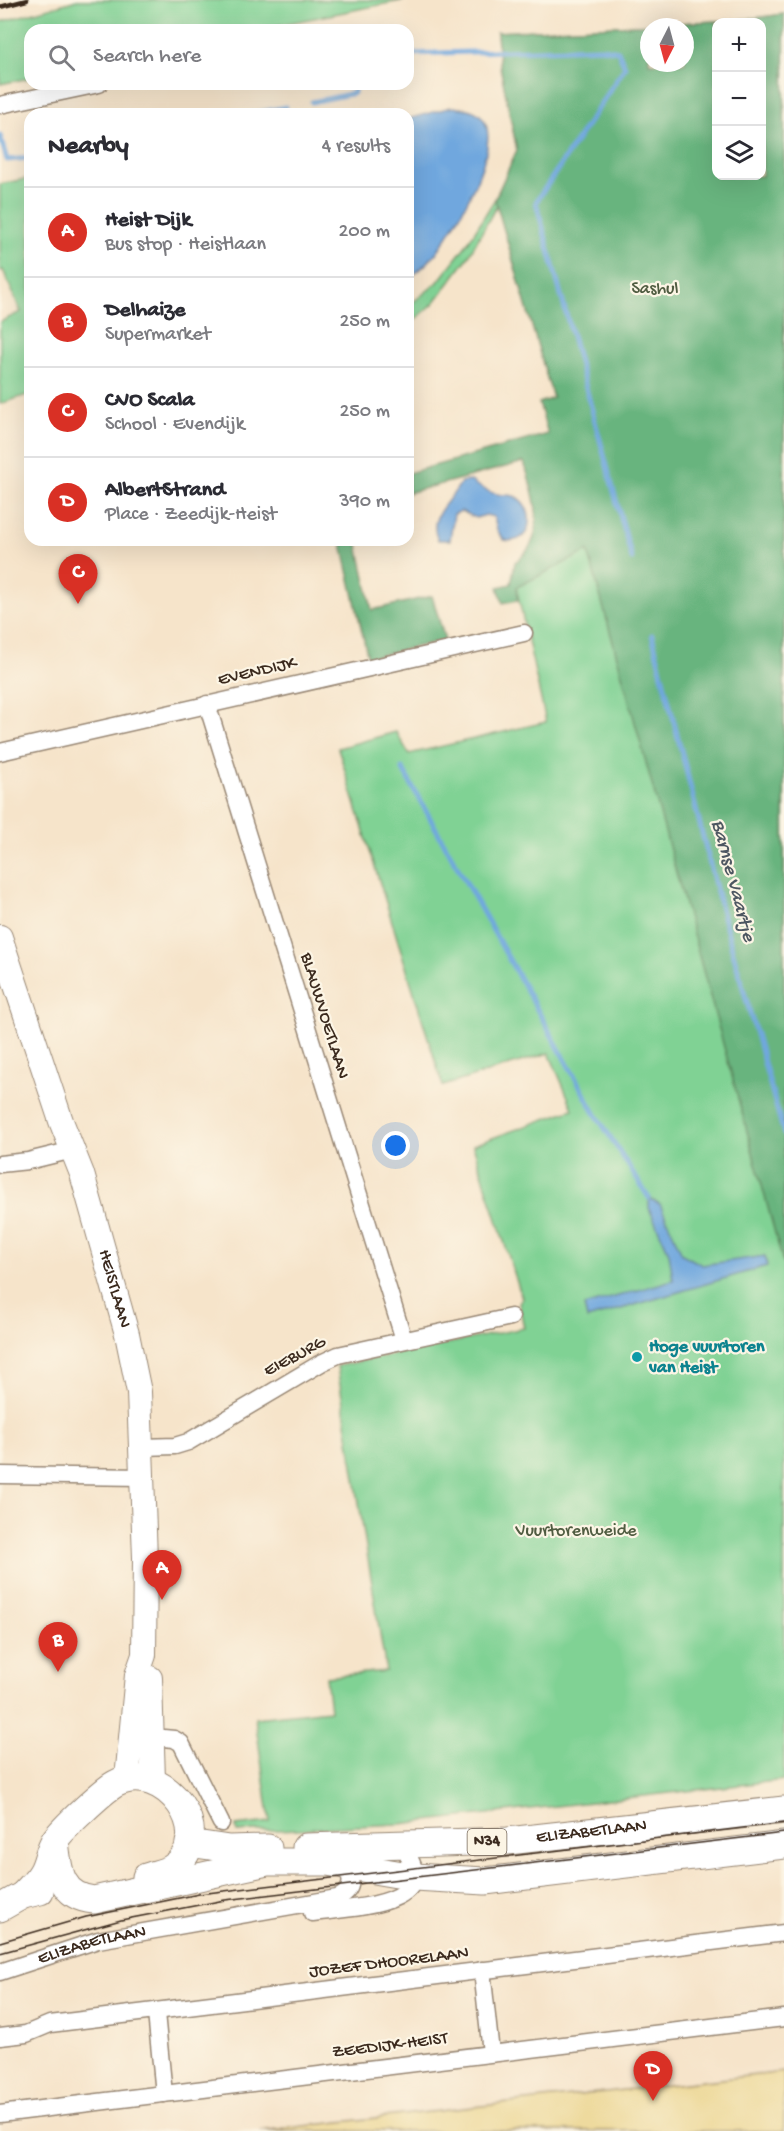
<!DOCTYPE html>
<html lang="en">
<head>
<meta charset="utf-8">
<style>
  body { margin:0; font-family:"Gochi Hand",sans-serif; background:#f7f7f7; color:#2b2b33 }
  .controls { position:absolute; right:18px; top:18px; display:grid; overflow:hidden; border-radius:12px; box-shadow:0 6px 24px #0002 }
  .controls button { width:54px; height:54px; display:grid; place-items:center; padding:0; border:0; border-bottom:2px solid #e1e1e2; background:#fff; color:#2b2b33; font:30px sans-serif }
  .compass { position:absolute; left:640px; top:18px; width:54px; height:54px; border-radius:50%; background:#fff; box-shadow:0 6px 24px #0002; rotate:186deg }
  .you { position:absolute; left:396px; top:1146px; width:21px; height:21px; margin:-15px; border:4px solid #fff; border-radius:50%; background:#1a73e8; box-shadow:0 0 0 9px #1a73e833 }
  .badge { display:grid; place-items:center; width:39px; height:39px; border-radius:50%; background:#d93025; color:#fff; font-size:20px; font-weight:700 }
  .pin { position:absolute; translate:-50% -50px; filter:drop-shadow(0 2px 3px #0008) }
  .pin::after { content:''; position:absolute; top:32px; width:21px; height:18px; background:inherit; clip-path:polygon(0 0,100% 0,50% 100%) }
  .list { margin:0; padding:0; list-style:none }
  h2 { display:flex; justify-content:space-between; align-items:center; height:78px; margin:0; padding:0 24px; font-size:26px }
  h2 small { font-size:20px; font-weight:400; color:#7c7c81 }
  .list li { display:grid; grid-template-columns:39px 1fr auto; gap:18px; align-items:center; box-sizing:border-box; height:90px; padding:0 24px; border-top:2px solid #e1e1e2 }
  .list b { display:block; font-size:22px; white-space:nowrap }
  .list p { margin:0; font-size:20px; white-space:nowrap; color:#7c7c81 }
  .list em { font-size:20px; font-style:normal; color:#7c7c81 }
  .icon { flex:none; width:33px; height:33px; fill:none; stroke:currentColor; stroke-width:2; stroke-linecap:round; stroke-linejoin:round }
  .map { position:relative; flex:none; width:784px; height:2131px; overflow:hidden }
  .search { position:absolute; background:#fff; box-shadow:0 6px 24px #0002; left:24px; top:24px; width:390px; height:66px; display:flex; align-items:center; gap:15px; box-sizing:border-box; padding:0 21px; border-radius:18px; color:#7c7c81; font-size:22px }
  .panel { position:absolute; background:#fff; box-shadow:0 6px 24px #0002; left:24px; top:108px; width:390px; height:438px; border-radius:18px }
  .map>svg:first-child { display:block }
  .green { fill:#80d294; stroke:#5e7e59; stroke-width:1.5; fill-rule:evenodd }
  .forest { fill:#68b47e; stroke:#526f4e; stroke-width:1.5; fill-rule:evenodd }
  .sand { fill:#eeda9e; stroke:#94825e; stroke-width:1.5 }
  .water { fill:#6fa7de; stroke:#55687e; stroke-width:1.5 }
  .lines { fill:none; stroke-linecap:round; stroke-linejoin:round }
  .stream { stroke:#6fa7de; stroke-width:5 }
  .minor-casing { stroke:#988774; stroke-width:19 }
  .secondary-casing { stroke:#988774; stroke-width:26 }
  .primary-casing { stroke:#988774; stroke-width:29 }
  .minor { stroke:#fff; stroke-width:16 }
  .secondary { stroke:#fff; stroke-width:24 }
  .primary { stroke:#fff; stroke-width:27 }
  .tram { stroke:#3b2a1e; stroke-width:1.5 }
  .rail { stroke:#3b2a1e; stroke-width:4.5 }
  .culture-dot { fill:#0f9aa8; stroke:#fcf5e5; stroke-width:2 }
  .labels { text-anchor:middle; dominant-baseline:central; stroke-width:4.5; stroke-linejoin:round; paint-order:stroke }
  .shield { fill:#fcf5e5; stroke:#75675a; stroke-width:1.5 }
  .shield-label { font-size:16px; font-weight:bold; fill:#3b2a1e }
  .park-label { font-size:18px; fill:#505c41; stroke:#fcf5e5 }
  .street-label { font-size:18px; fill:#3b2a1e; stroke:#fcf5e5 }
  .culture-label { font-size:18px; font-weight:bold; fill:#0d838f; stroke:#fcf5e5; text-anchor:start }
  .water-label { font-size:20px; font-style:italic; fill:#4d5661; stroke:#fcf5e5 }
</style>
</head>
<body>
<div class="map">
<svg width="784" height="2131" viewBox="0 0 784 2131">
  <rect width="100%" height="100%" fill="#fcf5e5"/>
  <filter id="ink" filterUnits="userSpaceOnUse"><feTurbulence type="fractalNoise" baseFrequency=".0167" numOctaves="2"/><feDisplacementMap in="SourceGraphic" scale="12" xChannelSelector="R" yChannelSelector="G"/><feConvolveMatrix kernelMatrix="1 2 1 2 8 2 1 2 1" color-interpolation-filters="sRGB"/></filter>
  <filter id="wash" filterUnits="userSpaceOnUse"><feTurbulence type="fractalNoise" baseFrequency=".008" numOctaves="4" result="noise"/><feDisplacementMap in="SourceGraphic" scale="24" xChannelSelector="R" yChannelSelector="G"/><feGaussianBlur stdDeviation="1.35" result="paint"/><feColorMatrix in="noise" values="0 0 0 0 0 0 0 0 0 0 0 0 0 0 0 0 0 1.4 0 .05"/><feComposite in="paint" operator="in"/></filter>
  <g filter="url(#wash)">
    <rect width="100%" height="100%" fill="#f6e4ca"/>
    <!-- green -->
    <path class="green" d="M 77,0 L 405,0 L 254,30 L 30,30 L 30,78 L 0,84 L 0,22 Z
      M 784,14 L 784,1780 L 400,1824 L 237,1832 L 236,1826 L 270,1822 L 255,1718 L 330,1710 L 326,1677 L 386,1671 L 337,1366 L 524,1328 L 519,1303 L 522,1298 L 473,1145 L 573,1109 L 549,1053 L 443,1086 L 338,748 L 396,732 L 409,754 L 546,722 L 516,587 L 587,550 L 566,443 L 497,205 L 467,259 L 434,303 L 408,326 L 408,306 L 437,283 L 467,244 L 495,199 L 517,150 L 499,61 L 497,32 L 739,20 ZM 716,22 L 762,22 L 762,176 L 716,176 ZM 649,27 L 685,27 L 685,63 L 649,63 Z
      M 30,178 L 30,394 L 0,404 L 0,322 L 21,312 L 3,270 L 0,271 L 0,184 Z"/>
    <!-- forest -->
    <path class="forest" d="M 784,14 L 784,1266 L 588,551 L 517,587 L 518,600 L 503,603 L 498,587 L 511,584 L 515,562 C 550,538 534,496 524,462 L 408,493 L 408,473 L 548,434 L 539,403 L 553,398 L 495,199 L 517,150 L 499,61 L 497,32 L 739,20 ZM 716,22 L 762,22 L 762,176 L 716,176 ZM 649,27 L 685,27 L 685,63 L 649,63 Z
      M 341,540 L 357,540 L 372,610 L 432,596 L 445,640 L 368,658 Z"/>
    <!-- sand -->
    <path class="sand" d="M 784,2072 L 784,2131 L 260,2131 Z"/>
    <!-- water -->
    <path class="water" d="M 451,107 C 462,108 473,108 481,116 C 505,142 459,219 443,243 C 434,258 422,269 408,279 L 408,119 Z
      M 471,481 C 479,487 488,492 497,494 C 503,496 510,494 516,497 C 537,509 533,546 504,540 L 497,530 L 494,517 L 486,515 L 476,518 L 461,511 L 454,514 L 450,540 L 438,540 C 426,516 451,502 461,482 Z
      M 649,1198 L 660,1204 L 682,1254 L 702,1265 L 765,1256 L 767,1266 L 587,1319 L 584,1306 L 673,1280 L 669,1253 L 649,1208 Z"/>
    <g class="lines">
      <!-- stream -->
      <path class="stream" d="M 408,54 L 602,48 L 618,51 L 625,67 L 536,202 L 632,559
        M 312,102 L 354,93 L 354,87
        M 251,114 L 286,107
        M 0,136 L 7,160 L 30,158
        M 652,635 L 724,920 L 784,1134
        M 402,768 L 595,1113 L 649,1198"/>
    </g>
  </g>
  <g filter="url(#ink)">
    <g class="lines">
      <!-- minor casing -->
      <g class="minor-casing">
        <g id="minor">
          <path d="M 0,105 L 99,84"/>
          <path d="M 207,704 L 404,1340"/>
          <path d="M 0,752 L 524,633"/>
          <path d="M 0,1164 L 28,1161 L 73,1150"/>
          <path d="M 143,1447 L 175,1446 L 188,1442 L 321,1363 L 338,1355 L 511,1317"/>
          <path d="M 0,1475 L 143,1477"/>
          <path d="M 153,1737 L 174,1739 L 181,1743 L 221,1823"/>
          <path d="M 312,1913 C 348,1908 454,1906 399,1844"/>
          <path d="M 482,1970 L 491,2053"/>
          <path id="s1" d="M 0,1972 L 98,1940 L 337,1898 C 353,1891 354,1880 344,1866"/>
          <path d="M 156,2013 L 164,2094"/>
          <path d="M 0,2037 L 26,2034 L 50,2024 L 784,1933"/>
          <path d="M 0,2114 L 784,2018"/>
        </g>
      </g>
      <!-- secondary casing -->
      <g class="secondary-casing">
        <g id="secondary">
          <path id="s2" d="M 0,937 L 61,1121 L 82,1174 L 127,1334 L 139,1392 L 145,1558 L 144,1655 L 137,1675 L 127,1779"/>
          <path d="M 150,1678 L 153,1781"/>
        </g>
      </g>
      <!-- primary casing -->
      <g class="primary-casing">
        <g id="primary">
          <path d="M 55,1840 C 58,1868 59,1897 94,1900 L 267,1862 L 327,1862 L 414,1877 L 485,1881 L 784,1845"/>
          <path d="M 189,1843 L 229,1849 L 268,1848"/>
          <path id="s3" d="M 306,1847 L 508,1841 L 784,1810"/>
          <path d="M 23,1895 C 29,1888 37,1881 41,1874 C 48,1864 48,1850 55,1840 C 62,1829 104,1790 115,1784 C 163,1758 221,1835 172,1868 C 165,1872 154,1874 146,1877"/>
          <path d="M 0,1908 L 23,1895 L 40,1891"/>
        </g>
      </g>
      <!-- minor -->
      <use href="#minor" class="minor"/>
      <!-- secondary -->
      <use href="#secondary" class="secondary"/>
      <!-- primary -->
      <use href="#primary" class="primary"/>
      <!-- tram -->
      <path class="tram" d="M 0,1942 L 86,1917 L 199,1894 L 784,1823
        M 0,1953 L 121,1920 L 225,1900 L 784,1833"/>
      <!-- rail -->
      <path class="rail" d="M 0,7 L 27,0"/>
    </g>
  </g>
  <!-- markers -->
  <circle class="culture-dot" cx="637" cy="1357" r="6"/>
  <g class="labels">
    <!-- shield labels -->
    <rect class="shield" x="467.5" y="1829" width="39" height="26" rx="4.5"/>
    <g class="shield-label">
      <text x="487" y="1842">N34</text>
    </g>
    <!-- park labels -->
    <g class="park-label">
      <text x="655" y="289">Sashul</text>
      <text x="576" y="1531">Vuurtorenweide</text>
    </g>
    <!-- street labels -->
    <g class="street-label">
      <text transform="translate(257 672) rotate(-13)">EVENDIJK</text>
      <text transform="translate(324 1016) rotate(73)">BLAUWVOETLAAN</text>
      <text stroke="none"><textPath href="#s2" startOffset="370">HEISTLAAN</textPath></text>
      <text transform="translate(295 1357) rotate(-28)">EIEBURG</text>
      <text stroke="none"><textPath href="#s3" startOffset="286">ELIZABETLAAN</textPath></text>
      <text stroke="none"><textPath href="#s1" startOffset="96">ELIZABETLAAN</textPath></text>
      <text transform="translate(389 1963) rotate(-7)">JOZEF DHOORELAAN</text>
      <text transform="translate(390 2046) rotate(-7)">ZEEDIJK-HEIST</text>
    </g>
    <!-- culture labels -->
    <g class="culture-label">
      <text x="649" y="1347">Hoge vuurtoren<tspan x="649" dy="21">van Heist</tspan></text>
    </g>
    <!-- water labels -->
    <g class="water-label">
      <text transform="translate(732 881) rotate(75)">Barnse Vaartje</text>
    </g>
  </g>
</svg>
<div class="controls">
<button>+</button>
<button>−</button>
<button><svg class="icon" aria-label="layers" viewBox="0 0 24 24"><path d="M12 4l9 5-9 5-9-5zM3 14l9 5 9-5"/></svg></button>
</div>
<svg class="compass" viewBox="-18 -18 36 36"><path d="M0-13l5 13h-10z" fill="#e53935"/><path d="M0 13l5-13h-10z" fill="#7c7c81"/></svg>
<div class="you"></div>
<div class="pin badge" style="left:162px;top:1600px">A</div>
<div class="pin badge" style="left:58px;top:1672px">B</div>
<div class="pin badge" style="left:78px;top:604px">C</div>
<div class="pin badge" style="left:653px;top:2101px">D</div>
<div class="search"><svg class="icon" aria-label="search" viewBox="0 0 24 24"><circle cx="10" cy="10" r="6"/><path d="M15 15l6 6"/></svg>Search here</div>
<section class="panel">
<h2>Nearby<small>4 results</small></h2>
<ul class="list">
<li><span class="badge">A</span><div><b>Heist Dijk</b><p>Bus stop · Heistlaan</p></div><em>200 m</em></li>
<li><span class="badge">B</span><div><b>Delhaize</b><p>Supermarket</p></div><em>250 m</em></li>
<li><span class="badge">C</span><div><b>CVO Scala</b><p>School · Evendijk</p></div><em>250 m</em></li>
<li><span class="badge">D</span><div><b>AlbertStrand</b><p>Place · Zeedijk-Heist</p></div><em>390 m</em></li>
</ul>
</section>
</div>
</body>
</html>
